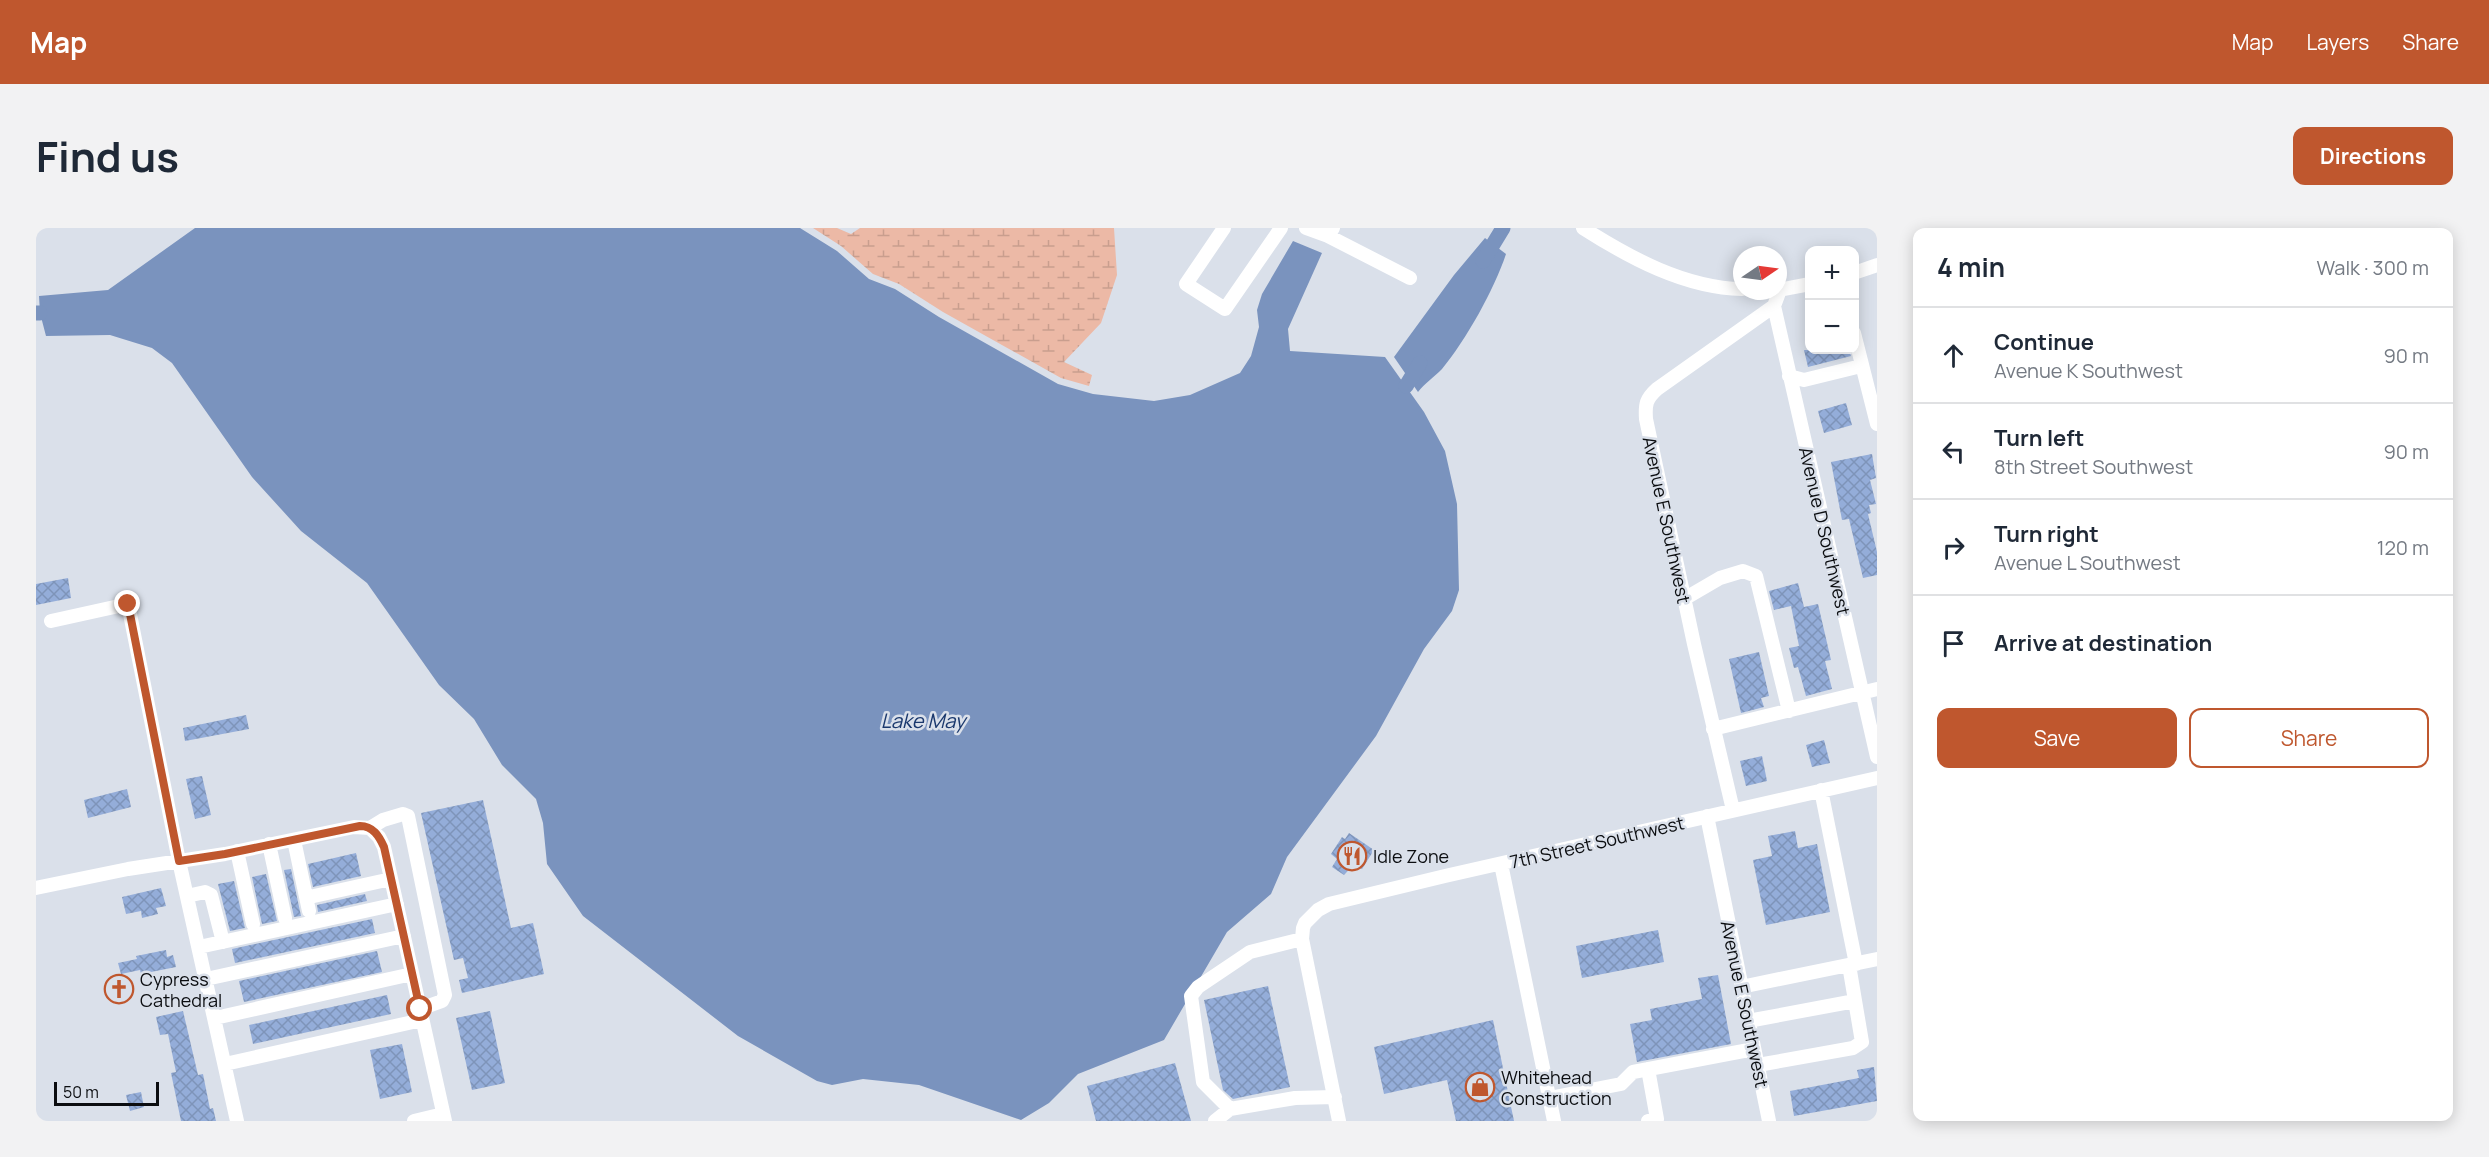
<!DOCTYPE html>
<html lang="en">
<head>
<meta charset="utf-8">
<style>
  body { margin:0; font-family:Manrope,sans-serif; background:#f2f2f3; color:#1f2937 }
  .controls { position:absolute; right:18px; top:18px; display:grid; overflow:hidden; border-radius:12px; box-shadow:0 3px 15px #0003 }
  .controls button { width:54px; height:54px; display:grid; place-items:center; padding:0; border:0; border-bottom:2px solid #e0e1e3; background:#fff; color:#1f2937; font:30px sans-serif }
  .compass { position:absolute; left:1697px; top:18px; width:54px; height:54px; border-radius:50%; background:#fff; box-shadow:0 3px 15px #0003; rotate:77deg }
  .scale { position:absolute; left:18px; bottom:15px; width:105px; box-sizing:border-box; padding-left:6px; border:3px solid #0b0d10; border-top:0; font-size:16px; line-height:21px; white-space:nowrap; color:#0b0d10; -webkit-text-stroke:4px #dae0ea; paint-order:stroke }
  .stop { position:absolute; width:18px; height:18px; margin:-14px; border:4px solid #bf572e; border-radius:50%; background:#fff }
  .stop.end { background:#bf572e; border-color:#fff; box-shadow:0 2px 6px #0008 }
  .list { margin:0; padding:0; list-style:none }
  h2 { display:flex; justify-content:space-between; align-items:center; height:78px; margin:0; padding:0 24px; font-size:26px }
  h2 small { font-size:20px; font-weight:400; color:#747a83 }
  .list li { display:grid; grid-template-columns:39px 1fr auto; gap:18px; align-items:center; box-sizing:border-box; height:96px; padding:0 24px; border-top:2px solid #e0e1e3 }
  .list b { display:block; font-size:22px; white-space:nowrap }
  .list p { margin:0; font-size:20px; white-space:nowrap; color:#747a83 }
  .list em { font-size:20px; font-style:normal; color:#747a83 }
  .actions { display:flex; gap:12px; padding:18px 24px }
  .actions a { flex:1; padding:14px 0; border:2px solid #bf572e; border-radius:12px; text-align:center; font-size:21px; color:#bf572e }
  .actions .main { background:#bf572e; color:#fff }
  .icon { flex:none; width:33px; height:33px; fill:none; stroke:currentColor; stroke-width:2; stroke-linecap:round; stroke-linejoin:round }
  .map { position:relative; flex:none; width:1841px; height:893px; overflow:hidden; border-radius:12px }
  header { display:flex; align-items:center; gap:36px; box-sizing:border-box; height:84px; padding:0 30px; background:#bf572e; color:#fff }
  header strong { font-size:28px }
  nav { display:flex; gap:33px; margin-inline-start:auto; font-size:21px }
  .intro { display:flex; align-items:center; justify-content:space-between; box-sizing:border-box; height:144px; padding:0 36px }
  h1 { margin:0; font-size:42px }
  .button { padding:15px 27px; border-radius:12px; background:#bf572e; color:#fff; font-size:21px; font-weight:700 }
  main { display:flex; gap:36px; padding:0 36px }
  aside { flex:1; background:#fff; border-radius:12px; box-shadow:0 3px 15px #0003 }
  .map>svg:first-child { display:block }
  .wetland { fill:url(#wetland-marsh) }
  .water { fill:#7a93be }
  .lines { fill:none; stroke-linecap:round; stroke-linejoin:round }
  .canal { stroke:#7a93be; stroke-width:15 }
  .building { fill:url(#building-cross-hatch) }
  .minor { stroke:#fff; stroke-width:14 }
  .route { stroke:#bf572e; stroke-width:8 }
  .labels { text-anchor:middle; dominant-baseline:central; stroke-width:5; stroke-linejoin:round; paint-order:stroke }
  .street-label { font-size:18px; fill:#0b0d10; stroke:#dae0ea }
  .poi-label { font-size:18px; fill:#0b0d10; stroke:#dae0ea; text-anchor:start }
  .water-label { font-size:20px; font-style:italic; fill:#1a386d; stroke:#dae0ea }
</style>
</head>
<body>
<header>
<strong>Map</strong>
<nav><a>Map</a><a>Layers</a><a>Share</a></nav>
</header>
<div class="intro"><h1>Find us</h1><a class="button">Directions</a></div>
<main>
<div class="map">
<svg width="1841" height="893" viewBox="0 0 1841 893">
  <defs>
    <pattern id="wetland-marsh" width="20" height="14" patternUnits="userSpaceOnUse" patternTransform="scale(1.5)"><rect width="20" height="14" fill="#ecb9a6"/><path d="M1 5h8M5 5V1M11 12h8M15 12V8" fill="none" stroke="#c99e8e"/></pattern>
    <pattern id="building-cross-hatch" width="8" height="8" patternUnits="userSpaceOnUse" patternTransform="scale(1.5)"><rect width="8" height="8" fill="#94add9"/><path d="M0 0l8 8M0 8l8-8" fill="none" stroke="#7e94b9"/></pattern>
  </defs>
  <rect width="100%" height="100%" fill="#dae0ea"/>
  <!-- wetland -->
  <path class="wetland" d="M 777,0 L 801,0 L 815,6 L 824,0 L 1078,0 L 1081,47 L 1065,95 L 1028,134 L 1056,147 L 1053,158 L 1025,150 L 907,84 L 863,56 L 837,46 L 805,18 Z"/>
  <!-- water -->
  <path class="water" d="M 159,0 L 764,0 L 801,23 L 833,51 L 859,61 L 903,89 L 1022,156 L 1057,166 L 1118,173 L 1154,167 L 1204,145 L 1215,128 L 1223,99 L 1221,82 L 1226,66 L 1257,13 L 1286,25 L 1252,101 L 1254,123 L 1349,129 L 1388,184 L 1409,223 L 1421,276 L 1423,362 L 1416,383 L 1388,421 L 1340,508 L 1251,629 L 1235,666 L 1191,704 L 1128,812 L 1042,846 L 1013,875 L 985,892 L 883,857 L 827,851 L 796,857 L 781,853 L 702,808 L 547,688 L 511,636 L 507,595 L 500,571 L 466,537 L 438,491 L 403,457 L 331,355 L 265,303 L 216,249 L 136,135 L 116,120 L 74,107 L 10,108 L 4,85 L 3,68 L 72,62 Z
    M 1449,10 L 1470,26 C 1458,62 1430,112 1406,141 C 1398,149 1389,155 1382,164 L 1358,129 L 1418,47 Z"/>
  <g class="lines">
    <!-- canal -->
    <path class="canal" d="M 1447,33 L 1467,0
      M 0,85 L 4,85
      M 1370,158 L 1384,135"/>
  </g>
  <!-- building -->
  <path class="building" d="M 1768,122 L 1813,122 L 1815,128 L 1772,139 Z
    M 1810,175 L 1816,197 L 1788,205 L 1782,183 Z
    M 1836,226 L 1840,250 L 1834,252 L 1840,276 L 1833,277 L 1835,285 L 1832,286 L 1841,324 L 1841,347 L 1827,350 L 1813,291 L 1806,292 L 1795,234 Z
    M 32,350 L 35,370 L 0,377 L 0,356 Z
    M 1762,355 L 1768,379 L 1782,376 L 1795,432 L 1789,433 L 1796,461 L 1770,468 L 1762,439 L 1758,440 L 1753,420 L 1763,418 L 1755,378 L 1738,382 L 1733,363 Z
    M 1723,424 L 1733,468 L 1725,470 L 1728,479 L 1705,485 L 1693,431 Z
    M 210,487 L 213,501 L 149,513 L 147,500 Z
    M 1788,512 L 1794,535 L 1776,539 L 1770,517 Z
    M 1726,528 L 1731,553 L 1710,558 L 1704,533 Z
    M 166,548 L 175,587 L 159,591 L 150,551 Z
    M 91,561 L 95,579 L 52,590 L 48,572 Z
    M 447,572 L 475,700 L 497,695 L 508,746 L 426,765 L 423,752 L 432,750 L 427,730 L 418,732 L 385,585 Z
    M 1759,603 L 1762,620 L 1781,616 L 1794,684 L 1730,697 L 1717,632 L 1736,628 L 1732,608 Z
    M 1313,605 L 1338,622 L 1326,641 L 1318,636 L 1308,647 L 1296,639 L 1301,631 L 1295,626 L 1306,609 L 1309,611 Z
    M 320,625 L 325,648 L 277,659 L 272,636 Z
    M 255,641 L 265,688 L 258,689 L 248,642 Z
    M 230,646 L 241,693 L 226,696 L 216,649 Z
    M 198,653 L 209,700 L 194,703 L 182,656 Z
    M 125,660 L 130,678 L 120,680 L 122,686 L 106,690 L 105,683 L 90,686 L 86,669 Z
    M 329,666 L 331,673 L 282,684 L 281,677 Z
    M 336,691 L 339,705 L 199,735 L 196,721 Z
    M 1622,702 L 1628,734 L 1546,750 L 1540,718 Z
    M 130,722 L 131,729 L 137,727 L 140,739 L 105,746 L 104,742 L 85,746 L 82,735 L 101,731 L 100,728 Z
    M 341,723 L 346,744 L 208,774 L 203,753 Z
    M 1682,747 L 1695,816 L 1601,834 L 1594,796 L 1616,792 L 1614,781 L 1666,771 L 1662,750 Z
    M 1232,758 L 1254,859 L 1197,871 L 1187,862 L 1168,772 Z
    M 351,767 L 355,786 L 217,816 L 213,797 Z
    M 147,783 L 162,847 L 167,846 L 174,881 L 177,880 L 180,893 L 145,893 L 135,845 L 140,844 L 132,806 L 124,807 L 120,789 Z
    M 454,783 L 469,855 L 436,862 L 420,790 Z
    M 1457,792 L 1478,893 L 1420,893 L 1411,852 L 1348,866 L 1338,819 Z
    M 366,816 L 376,864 L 344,871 L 334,822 Z
    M 1139,835 L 1155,893 L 1060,893 L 1051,858 Z
    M 1838,839 L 1841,873 L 1758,888 L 1754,863 L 1823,850 L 1821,842 Z
    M 105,864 L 108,879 L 94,883 L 90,867 Z"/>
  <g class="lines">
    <!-- minor -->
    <path class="minor" d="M 1188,0 L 1150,56 L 1189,81 L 1245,0
      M 1270,0 L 1292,8
      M 1297,0 L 1292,8 L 1374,50
      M 1547,0 C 1594,30 1649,60 1706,61
      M 1818,45 L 1841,37
      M 1742,62 L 1774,56
      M 1738,78 L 1841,529
      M 1818,105 L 1841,196
      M 1753,148 L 1768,152 L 1821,139
      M 1648,371 L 1684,350 L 1707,343 L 1720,348 L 1753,483
      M 15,393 L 92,376 L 143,633 L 201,893
      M 1677,501 L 1841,461
      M 1785,562 L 1820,736
      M 1697,582 L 1658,416 L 1610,191 C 1609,176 1610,171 1621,161 L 1738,78 L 1744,62
      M 1671,588 L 1733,893
      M 334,600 L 343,609 L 348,619 L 409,893
      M 334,600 L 347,592 L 367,586 L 372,588 L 409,767 L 406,773 L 384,781
      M 258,612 L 273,683
      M 233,616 L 249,690
      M 201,623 L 217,696
      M 1465,636 L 1518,893
      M 0,660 L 92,641 L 189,626 L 318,599 L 334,600
      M 151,668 L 169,664 L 175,667 L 187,714
      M 278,668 L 355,651
      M 163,719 L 361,676
      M 170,751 L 368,708
      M 1705,759 L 1841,731
      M 179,790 L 376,746
      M 1712,793 L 1819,773
      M 189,836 L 386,792
      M 1722,837 L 1817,820 L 1826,814 L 1813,737
      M 1612,841 L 1621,891 L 1612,893
      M 1513,870 L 1585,856 L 1597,844 L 1718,821
      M 1194,881 L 1167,854 L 1155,768 L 1162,759 L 1214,724 L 1266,711
      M 378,893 L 407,886
      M 1179,893 L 1194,881 L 1259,870 L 1299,869
      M 1303,893 L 1266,711 L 1267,700 L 1269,695 L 1282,682 L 1293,676 L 1409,648 L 1841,550"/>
  </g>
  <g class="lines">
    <!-- route -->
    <path class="route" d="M 92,376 L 143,633 L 189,626 L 324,598 C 337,598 343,608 348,619 L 384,781"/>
  </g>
  <!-- icons -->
  <defs>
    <g id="restaurant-ring" transform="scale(1.5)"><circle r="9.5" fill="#dae0ea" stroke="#bf572e" stroke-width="1.5"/><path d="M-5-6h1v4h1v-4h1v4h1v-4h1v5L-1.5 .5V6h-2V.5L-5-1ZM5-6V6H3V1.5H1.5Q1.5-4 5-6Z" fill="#bf572e"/></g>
    <g id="church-ring" transform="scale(1.5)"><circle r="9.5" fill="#dae0ea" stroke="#bf572e" stroke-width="1.5"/><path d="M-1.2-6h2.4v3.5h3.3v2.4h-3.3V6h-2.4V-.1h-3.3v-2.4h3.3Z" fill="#bf572e"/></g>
    <g id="shop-ring" transform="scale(1.5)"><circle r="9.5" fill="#dae0ea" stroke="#bf572e" stroke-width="1.5"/><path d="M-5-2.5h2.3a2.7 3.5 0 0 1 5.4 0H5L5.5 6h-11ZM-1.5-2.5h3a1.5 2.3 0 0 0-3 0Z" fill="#bf572e"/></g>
  </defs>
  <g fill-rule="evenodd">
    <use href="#restaurant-ring" x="1316" y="628"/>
    <use href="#church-ring" x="83" y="761"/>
    <use href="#shop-ring" x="1444" y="859"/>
  </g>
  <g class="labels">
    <!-- street labels -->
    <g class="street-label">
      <text transform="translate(1631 292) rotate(78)">Avenue E Southwest</text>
      <text transform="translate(1789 303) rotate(77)">Avenue D Southwest</text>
      <text transform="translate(1561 614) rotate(-13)">7th Street Southwest</text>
      <text transform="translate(1709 776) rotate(78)">Avenue E Southwest</text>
    </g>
    <!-- poi labels -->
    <g class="poi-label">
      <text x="1337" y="628">Idle Zone</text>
      <text x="104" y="751">Cypress<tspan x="104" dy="21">Cathedral</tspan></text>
      <text x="1465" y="849">Whitehead<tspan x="1465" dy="21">Construction</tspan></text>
    </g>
    <!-- water labels -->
    <g class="water-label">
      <text x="887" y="492">Lake May</text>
    </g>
  </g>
</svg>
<div class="controls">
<button>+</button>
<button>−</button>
</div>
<svg class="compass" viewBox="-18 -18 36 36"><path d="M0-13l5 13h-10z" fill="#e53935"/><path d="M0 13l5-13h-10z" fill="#747a83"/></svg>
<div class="scale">50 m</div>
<div class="stop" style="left:384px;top:781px"></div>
<div class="stop end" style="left:92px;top:376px"></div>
</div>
<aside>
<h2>4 min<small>Walk · 300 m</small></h2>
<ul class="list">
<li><svg class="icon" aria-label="ahead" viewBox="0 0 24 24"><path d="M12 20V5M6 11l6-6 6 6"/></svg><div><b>Continue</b><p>Avenue K Southwest</p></div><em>90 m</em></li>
<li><svg class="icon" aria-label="left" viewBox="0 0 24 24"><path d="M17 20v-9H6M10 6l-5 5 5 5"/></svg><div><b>Turn left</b><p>8th Street Southwest</p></div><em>90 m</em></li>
<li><svg class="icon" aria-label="right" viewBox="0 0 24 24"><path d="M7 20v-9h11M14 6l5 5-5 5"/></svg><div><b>Turn right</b><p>Avenue L Southwest</p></div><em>120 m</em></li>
<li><svg class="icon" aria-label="arrive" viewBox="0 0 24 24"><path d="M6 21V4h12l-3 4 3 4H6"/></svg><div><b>Arrive at destination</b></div></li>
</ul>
<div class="actions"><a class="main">Save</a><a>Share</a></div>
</aside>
</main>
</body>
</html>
